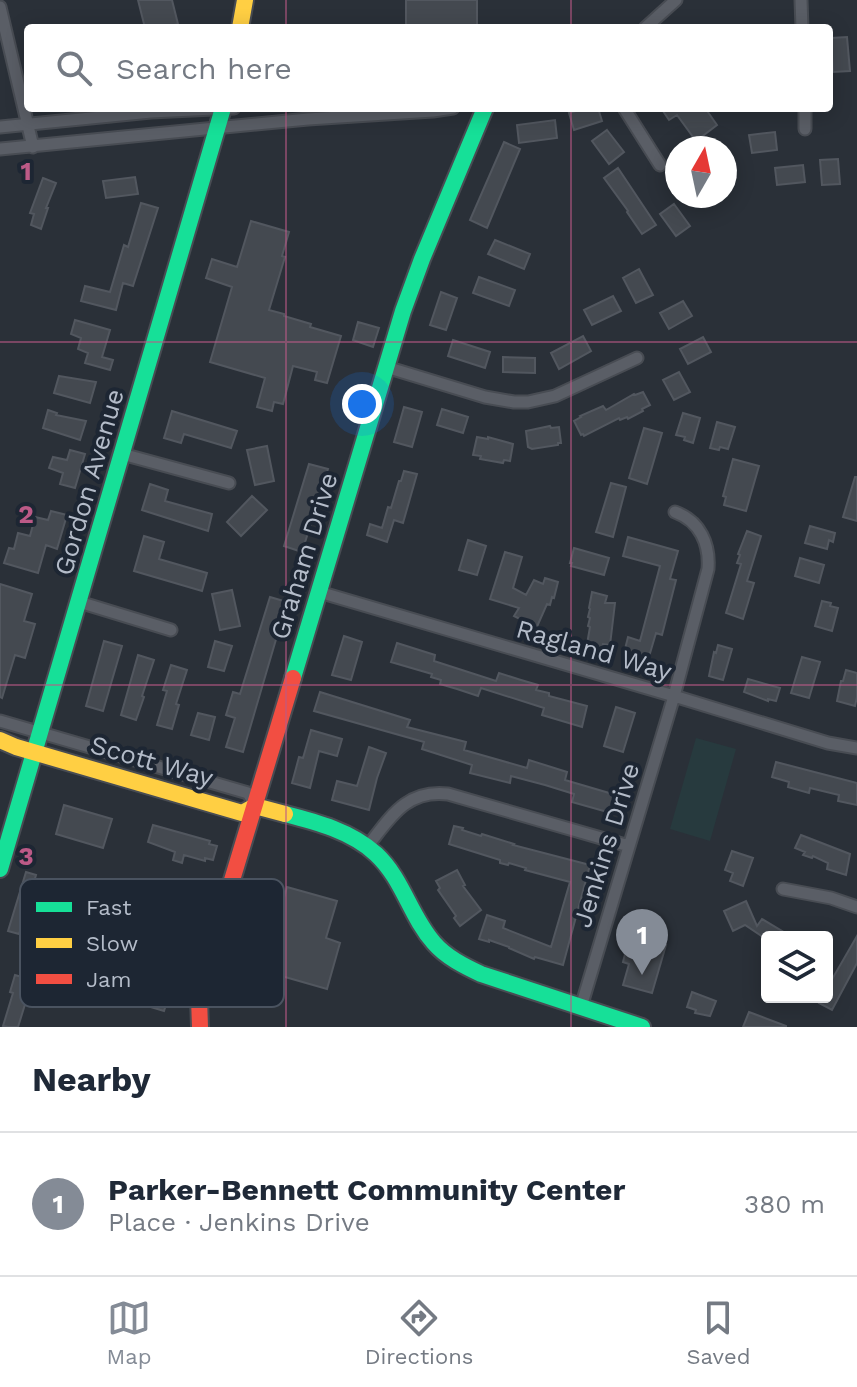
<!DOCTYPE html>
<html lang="en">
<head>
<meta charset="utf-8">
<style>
  body { margin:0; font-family:"Work Sans",sans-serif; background:#f6f6f7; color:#1f2937 }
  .controls { position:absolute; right:24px; bottom:24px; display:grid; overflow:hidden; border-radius:8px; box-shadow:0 4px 20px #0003 }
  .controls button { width:72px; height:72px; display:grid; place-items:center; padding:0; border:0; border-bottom:2px solid #e0e1e3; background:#fff; color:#1f2937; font:40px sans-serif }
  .compass { position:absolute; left:665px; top:136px; width:72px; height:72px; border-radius:50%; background:#fff; box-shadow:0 4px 20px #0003; rotate:9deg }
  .you { position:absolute; left:362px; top:404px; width:28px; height:28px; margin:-20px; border:6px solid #fff; border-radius:50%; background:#1a73e8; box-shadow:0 0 0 12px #1a73e833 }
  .badge { display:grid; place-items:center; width:52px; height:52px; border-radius:50%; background:#848b96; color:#fff; font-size:26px; font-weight:700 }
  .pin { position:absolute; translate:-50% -66px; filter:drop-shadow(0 2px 4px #0008) }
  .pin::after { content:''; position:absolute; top:42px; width:28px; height:24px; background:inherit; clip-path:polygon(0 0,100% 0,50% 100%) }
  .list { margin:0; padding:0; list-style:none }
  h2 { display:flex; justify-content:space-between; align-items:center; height:104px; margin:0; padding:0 32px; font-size:34px }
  h2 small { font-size:26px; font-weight:400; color:#747a83 }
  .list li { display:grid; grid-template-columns:52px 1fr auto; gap:24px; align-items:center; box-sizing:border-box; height:144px; padding:0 32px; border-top:2px solid #e0e1e3 }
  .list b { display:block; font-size:30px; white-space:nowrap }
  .list p { margin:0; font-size:26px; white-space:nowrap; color:#747a83 }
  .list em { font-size:26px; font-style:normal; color:#747a83 }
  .icon { flex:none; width:44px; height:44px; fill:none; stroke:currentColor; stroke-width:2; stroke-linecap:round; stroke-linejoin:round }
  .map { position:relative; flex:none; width:857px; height:1027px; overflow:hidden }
  .search { position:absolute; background:#fff; box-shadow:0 4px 20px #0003; left:24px; right:24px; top:24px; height:88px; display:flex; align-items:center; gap:20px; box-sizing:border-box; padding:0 28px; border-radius:8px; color:#747a83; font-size:30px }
  .sheet { height:248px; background:#fff }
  nav { display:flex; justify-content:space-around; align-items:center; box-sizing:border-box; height:112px; border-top:2px solid #e0e1e3; background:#fff; font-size:22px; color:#747a83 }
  nav a { display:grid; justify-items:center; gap:4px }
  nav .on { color:#848b96 }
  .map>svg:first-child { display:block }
  .green { fill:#273a3e }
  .building { fill:#444950; stroke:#52575f; stroke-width:2 }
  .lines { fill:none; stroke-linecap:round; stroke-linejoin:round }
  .street-casing { stroke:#484c53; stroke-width:15 }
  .fast-casing { stroke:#484c53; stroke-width:20 }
  .slow-casing { stroke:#484c53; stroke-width:20 }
  .jam-casing { stroke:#484c53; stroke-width:20 }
  .street { stroke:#5a5e66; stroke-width:11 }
  .fast { stroke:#16e098; stroke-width:16 }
  .slow { stroke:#ffcf43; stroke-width:16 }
  .jam { stroke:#f24e42; stroke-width:16 }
  .grid { fill:none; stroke:#bc5a87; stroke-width:2; stroke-opacity:0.55 }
  .labels { text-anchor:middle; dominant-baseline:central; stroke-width:8; stroke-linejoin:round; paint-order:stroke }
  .street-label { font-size:26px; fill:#b4bcc9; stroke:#1d2633 }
  .key { fill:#1d2633; stroke:#4a5360; stroke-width:2 }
  .key-label { font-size:22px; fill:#b4bcc9 }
  .grid-label { font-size:26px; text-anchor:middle; font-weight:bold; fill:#bc5a87; stroke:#1d2633; stroke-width:8; stroke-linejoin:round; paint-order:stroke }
</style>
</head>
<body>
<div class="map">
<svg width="857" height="1027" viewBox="0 0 857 1027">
  <rect width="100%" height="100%" fill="#2a3038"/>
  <!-- green -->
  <path class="green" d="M 696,738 L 736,749 L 710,841 L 670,829 Z"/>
  <!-- building -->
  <path class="building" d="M 138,0 L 172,0 L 178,24 L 163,28 L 145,28 Z
    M 406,0 L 477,0 L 477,28 L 406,28 Z
    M 847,37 L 850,71 L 833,72 L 831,38 Z
    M 586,108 L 598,108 L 602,121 L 574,130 L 569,113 Z
    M 661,108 L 705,108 L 717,125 L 696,141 L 677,115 L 669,120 Z
    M 555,120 L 557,138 L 519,143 L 517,125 Z
    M 607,130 L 624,152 L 609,164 L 592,141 Z
    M 775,132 L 777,150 L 752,153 L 749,135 Z
    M 504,142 L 520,149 L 487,228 L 470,220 Z
    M 838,159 L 840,184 L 822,185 L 820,160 Z
    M 803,165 L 805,182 L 777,185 L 775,168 Z
    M 618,168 L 656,225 L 642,234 L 627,212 L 628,211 L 604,178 Z
    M 135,177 L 138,194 L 106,198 L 103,181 Z
    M 43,178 L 56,183 L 46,208 L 48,208 L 41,229 L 31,225 L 34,214 L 30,213 Z
    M 141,203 L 158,208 L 133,286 L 123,283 L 116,310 L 81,301 L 85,286 L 110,292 L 124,245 L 128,247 Z
    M 674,204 L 690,226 L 676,236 L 660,214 Z
    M 251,221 L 289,232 L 282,256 L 285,257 L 269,310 L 284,314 L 284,316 L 311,324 L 310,327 L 341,336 L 327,383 L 315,380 L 317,372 L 293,366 L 283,404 L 274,402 L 272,411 L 257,407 L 265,378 L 210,362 L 232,287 L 206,278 L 212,259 L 237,267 Z
    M 495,240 L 530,254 L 524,269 L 488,254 Z
    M 639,269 L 653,295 L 636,303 L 623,278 Z
    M 479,277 L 515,290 L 509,306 L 473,293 Z
    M 441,292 L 457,298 L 446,330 L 430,325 Z
    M 613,296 L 621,311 L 592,325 L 584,310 Z
    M 683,301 L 692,316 L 669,329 L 660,313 Z
    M 75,320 L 110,330 L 102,357 L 113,360 L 110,370 L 85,363 L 88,353 L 78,349 L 81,338 L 71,334 Z
    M 358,322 L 379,328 L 373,347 L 353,340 Z
    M 583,336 L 591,351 L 559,369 L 551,353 Z
    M 703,337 L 711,352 L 688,364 L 680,349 Z
    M 453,340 L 490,352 L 485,368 L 448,356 Z
    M 503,357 L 535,358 L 535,373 L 503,372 Z
    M 679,372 L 690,392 L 674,400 L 663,380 Z
    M 59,376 L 96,382 L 90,403 L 54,393 Z
    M 643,392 L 650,405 L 642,409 L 643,411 L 628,419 L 627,417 L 620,420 L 619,418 L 584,436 L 583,434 L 581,435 L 574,421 L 581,417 L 580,416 L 603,406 L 606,410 L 634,394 L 635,395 Z
    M 404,407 L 422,412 L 412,447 L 394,442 Z
    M 442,409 L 468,417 L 463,433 L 437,425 Z
    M 48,410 L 57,413 L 56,415 L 86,421 L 80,440 L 43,428 Z
    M 172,411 L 237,431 L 231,448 L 184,434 L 181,443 L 164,438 Z
    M 683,413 L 700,418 L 693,443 L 684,440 L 685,437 L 676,435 Z
    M 717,422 L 735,427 L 728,449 L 720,447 L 719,450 L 710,448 Z
    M 550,426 L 551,428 L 559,427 L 561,443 L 558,443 L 558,445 L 532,449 L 528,447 L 526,431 Z
    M 644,428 L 662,433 L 647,484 L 629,478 Z
    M 477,437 L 488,439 L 488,437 L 513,444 L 510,461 L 504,460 L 503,463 L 480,459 L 481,456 L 473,455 Z
    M 267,446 L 274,481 L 255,485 L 247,450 Z
    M 70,450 L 85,454 L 75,488 L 60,484 L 63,473 L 49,468 L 53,457 L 67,460 Z
    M 733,459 L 759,466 L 746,511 L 724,505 L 726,497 L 723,496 Z
    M 309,464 L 328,469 L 302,552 L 284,546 Z
    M 404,471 L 417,474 L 403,523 L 394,520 L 387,542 L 367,535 L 370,524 L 382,528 L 388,507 L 391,508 L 399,481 L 401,481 Z
    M 855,477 L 857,477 L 857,521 L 843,517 Z
    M 611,483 L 626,487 L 613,537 L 596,532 Z
    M 150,484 L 168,490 L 165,501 L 212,514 L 208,531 L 142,510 Z
    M 252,496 L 267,510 L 241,536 L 227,522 Z
    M 51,511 L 67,515 L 57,549 L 46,545 L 38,573 L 4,563 L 9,548 L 14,549 L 18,533 L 30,536 L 35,517 L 48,520 Z
    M 810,526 L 835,533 L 833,542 L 829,540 L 827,549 L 805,543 Z
    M 747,531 L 761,536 L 747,581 L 754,583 L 743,619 L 726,613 L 741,564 L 737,563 L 740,555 L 738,554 Z
    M 144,536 L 164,542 L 159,559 L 207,573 L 202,591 L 134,571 Z
    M 628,537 L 678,551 L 670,579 L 676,580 L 662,635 L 656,633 L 648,660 L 624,653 L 628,637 L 640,641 L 660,566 L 623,556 Z
    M 468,540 L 486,546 L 477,575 L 459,570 Z
    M 574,548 L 609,558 L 604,575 L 571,566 L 572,563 L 570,563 Z
    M 505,552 L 522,557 L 513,588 L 526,595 L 534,580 L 543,584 L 545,578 L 558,582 L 554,598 L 552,597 L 550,605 L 547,604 L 536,629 L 521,624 L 522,620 L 514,616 L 519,608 L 490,599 Z
    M 800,558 L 824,565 L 819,583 L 795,576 Z
    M 0,584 L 32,594 L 24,621 L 35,624 L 25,658 L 15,655 L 2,698 L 0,697 Z
    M 232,590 L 240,626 L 220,630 L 212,594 Z
    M 592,592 L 607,596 L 605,603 L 615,603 L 610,645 L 603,644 L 602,648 L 587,644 L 590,627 L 588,626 L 590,618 L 588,617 L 590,609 L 589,608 Z
    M 270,597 L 287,602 L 243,752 L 226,747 L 235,718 L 226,715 L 233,692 L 240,694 Z
    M 822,601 L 831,603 L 830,606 L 838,608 L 832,631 L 815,626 Z
    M 344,636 L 362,642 L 351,680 L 332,675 Z
    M 104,641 L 122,646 L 103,711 L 86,706 Z
    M 215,641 L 232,646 L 224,671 L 208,667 Z
    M 397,643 L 435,655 L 434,661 L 496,681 L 499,673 L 521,680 L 538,685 L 536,690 L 549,693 L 549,696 L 587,706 L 582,727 L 542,715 L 544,708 L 481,688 L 478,696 L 457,689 L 440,684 L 441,680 L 431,677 L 432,674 L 391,662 Z
    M 718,645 L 732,649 L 723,680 L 709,676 L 714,652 L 716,653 Z
    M 138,655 L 154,660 L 142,696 L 144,697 L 136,720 L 121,715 Z
    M 802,657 L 820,662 L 809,698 L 791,693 Z
    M 171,665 L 187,670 L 176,704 L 179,705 L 172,729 L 157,725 L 167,691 L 163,690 Z
    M 846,670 L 857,673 L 857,697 L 855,706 L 837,701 L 841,681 L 843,681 Z
    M 748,679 L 780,688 L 776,701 L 768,699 L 768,701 L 744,692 Z
    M 320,692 L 410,720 L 407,727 L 466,742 L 464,750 L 527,768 L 529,760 L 567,772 L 565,780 L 616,795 L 611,813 L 572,802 L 574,794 L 545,785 L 511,776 L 510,783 L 470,773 L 472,765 L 422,749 L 424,742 L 314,711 Z
    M 616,707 L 635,713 L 623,752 L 604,746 Z
    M 198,713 L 215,717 L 209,740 L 191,735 Z
    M 311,730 L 342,739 L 337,756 L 319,751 L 310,788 L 292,783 L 299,757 L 303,758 Z
    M 369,747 L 386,753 L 377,778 L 369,810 L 332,800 L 337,781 L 357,786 Z
    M 776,762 L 857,783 L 857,805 L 838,801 L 839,795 L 810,788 L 809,793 L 788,787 L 789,782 L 772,777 Z
    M 64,805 L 112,819 L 103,848 L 56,834 Z
    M 153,825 L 210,841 L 209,844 L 217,846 L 213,860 L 205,858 L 205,861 L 184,855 L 182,863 L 173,860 L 175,852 L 148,842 Z
    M 454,826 L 463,828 L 462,830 L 481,836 L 482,834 L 514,844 L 513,845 L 590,865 L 563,965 L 535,957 L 534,959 L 509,948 L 509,947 L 489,940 L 489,942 L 479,939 L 487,915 L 505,921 L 503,928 L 551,947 L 570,882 L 525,870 L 526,868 L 509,863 L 508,865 L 500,863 L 500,860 L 449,844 Z
    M 801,835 L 850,854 L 846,875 L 827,869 L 828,863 L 813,856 L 812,858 L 803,855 L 805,852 L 795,848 Z
    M 732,851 L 753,858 L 743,886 L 730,881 L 733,873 L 725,870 Z
    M 457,870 L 465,885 L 463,886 L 481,910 L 460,926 L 454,918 L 456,916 L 438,890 L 440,888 L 436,881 Z
    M 26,872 L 36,875 L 29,900 L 61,909 L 69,884 L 89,890 L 78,928 L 97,930 L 104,910 L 118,914 L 111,934 L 124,957 L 104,967 L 89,938 L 62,930 L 53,934 L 44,915 L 27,909 L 19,934 L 8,931 Z
    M 287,887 L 337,901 L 326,938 L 340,943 L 327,989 L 250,967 L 264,921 L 277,924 Z
    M 746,901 L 757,926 L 762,919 L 792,937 L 763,937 L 745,925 L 733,931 L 724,911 Z
    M 857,936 L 857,963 L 832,1010 L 819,1003 L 822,997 L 827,997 L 827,988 Z
    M 638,937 L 666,945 L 652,993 L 623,985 L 629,964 L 623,962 L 626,950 L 634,952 Z
    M 130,963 L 158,980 L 160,971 L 175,976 L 164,1011 L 131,1001 L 136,990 L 120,980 Z
    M 15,975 L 38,982 L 33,1000 L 27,998 L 18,1027 L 8,1027 L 3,1026 L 13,993 L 10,992 Z
    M 692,992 L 716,1001 L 710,1016 L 695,1013 L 696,1010 L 687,1007 Z
    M 749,1012 L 786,1026 L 786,1027 L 743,1027 Z"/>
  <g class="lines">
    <!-- street casing -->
    <g class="street-casing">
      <path id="street" d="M 801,0 L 802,28
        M 0,7 L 33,147
        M 645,28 L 676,0
        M 624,108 L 660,165
        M 805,108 L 805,129
        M 0,127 L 151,112 L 234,108
        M 0,149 L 308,119 L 433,111 L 453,108
        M 386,367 L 485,397 L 514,402 L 528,402 L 555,396 L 637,358
        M 122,454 L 229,483
        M 319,592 L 674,696 L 828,743 L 857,748
        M 79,602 L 171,630
        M 0,721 L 248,793 L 255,805
        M 367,847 C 390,818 406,789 448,794 L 629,846
        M 783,889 L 831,898 L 857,907
        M 149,936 L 209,957
        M 581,1007 L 674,696 L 708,569 C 710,544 700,521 675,512"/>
    </g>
    <!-- fast casing -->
    <g class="fast-casing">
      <path id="fast" d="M 293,678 L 403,311 L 422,259 L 485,108
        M 285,814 C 316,822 351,831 376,854 C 403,879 410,916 434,943 C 446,957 464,966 481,974 L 642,1027
        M 0,869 L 223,108"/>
    </g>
    <!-- slow casing -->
    <g class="slow-casing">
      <path id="slow" d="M 240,28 L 245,0
        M 0,740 L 16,747 L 242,813 L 255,806 L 285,814"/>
    </g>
    <!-- jam casing -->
    <g class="jam-casing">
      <path id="jam" d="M 200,1027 L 199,998 L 207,963 L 293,678"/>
    </g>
    <!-- street -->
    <use href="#street" class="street"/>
    <!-- fast -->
    <use href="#fast" class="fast"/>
    <!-- slow -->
    <use href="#slow" class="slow"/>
    <!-- jam -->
    <use href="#jam" class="jam"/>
  </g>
  <!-- grid -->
  <path class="grid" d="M 286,0 L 286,28M 571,0 L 571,28M 286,108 L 286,1027M 571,108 L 571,1027M 0,342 L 857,342M 0,685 L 857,685"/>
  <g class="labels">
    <!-- street labels -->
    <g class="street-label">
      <text transform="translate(89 482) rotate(-74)">Gordon Avenue</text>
      <text transform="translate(304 556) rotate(-73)">Graham Drive</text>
      <text transform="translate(594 650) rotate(16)">Ragland Way</text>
      <text transform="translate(152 761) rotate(16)">Scott Way</text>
      <text transform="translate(606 845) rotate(-73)">Jenkins Drive</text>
    </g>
  </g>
  <!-- legend -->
  <rect x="20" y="879" width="264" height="128" rx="12" class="key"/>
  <rect x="36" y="902" width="36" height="10" fill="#16e098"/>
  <rect x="36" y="938" width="36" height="10" fill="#ffcf43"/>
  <rect x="36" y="974" width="36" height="10" fill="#f24e42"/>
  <g class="key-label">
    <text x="86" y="915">Fast</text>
    <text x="86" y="951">Slow</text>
    <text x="86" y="987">Jam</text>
  </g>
  <g class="grid-label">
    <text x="26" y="180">1</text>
    <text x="26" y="523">2</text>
    <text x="26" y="865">3</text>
  </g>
</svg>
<div class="controls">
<button><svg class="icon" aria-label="layers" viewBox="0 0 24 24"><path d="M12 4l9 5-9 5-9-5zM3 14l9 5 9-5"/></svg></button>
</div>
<svg class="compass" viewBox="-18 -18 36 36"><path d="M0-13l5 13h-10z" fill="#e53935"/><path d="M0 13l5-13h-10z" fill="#747a83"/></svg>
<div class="you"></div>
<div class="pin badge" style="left:642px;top:975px">1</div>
<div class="search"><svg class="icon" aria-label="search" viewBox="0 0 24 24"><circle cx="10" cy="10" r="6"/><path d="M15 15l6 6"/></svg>Search here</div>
</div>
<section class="sheet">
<h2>Nearby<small></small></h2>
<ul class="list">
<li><span class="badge">1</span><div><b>Parker-Bennett Community Center</b><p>Place · Jenkins Drive</p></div><em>380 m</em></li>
</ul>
</section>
<nav>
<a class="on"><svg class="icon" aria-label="map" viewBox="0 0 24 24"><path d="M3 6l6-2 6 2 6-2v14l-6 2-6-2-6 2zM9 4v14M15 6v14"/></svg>Map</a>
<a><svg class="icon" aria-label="directions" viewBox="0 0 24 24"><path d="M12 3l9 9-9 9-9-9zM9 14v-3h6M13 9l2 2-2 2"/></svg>Directions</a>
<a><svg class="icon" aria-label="saved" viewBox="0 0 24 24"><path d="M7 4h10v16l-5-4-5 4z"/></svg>Saved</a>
</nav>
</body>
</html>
